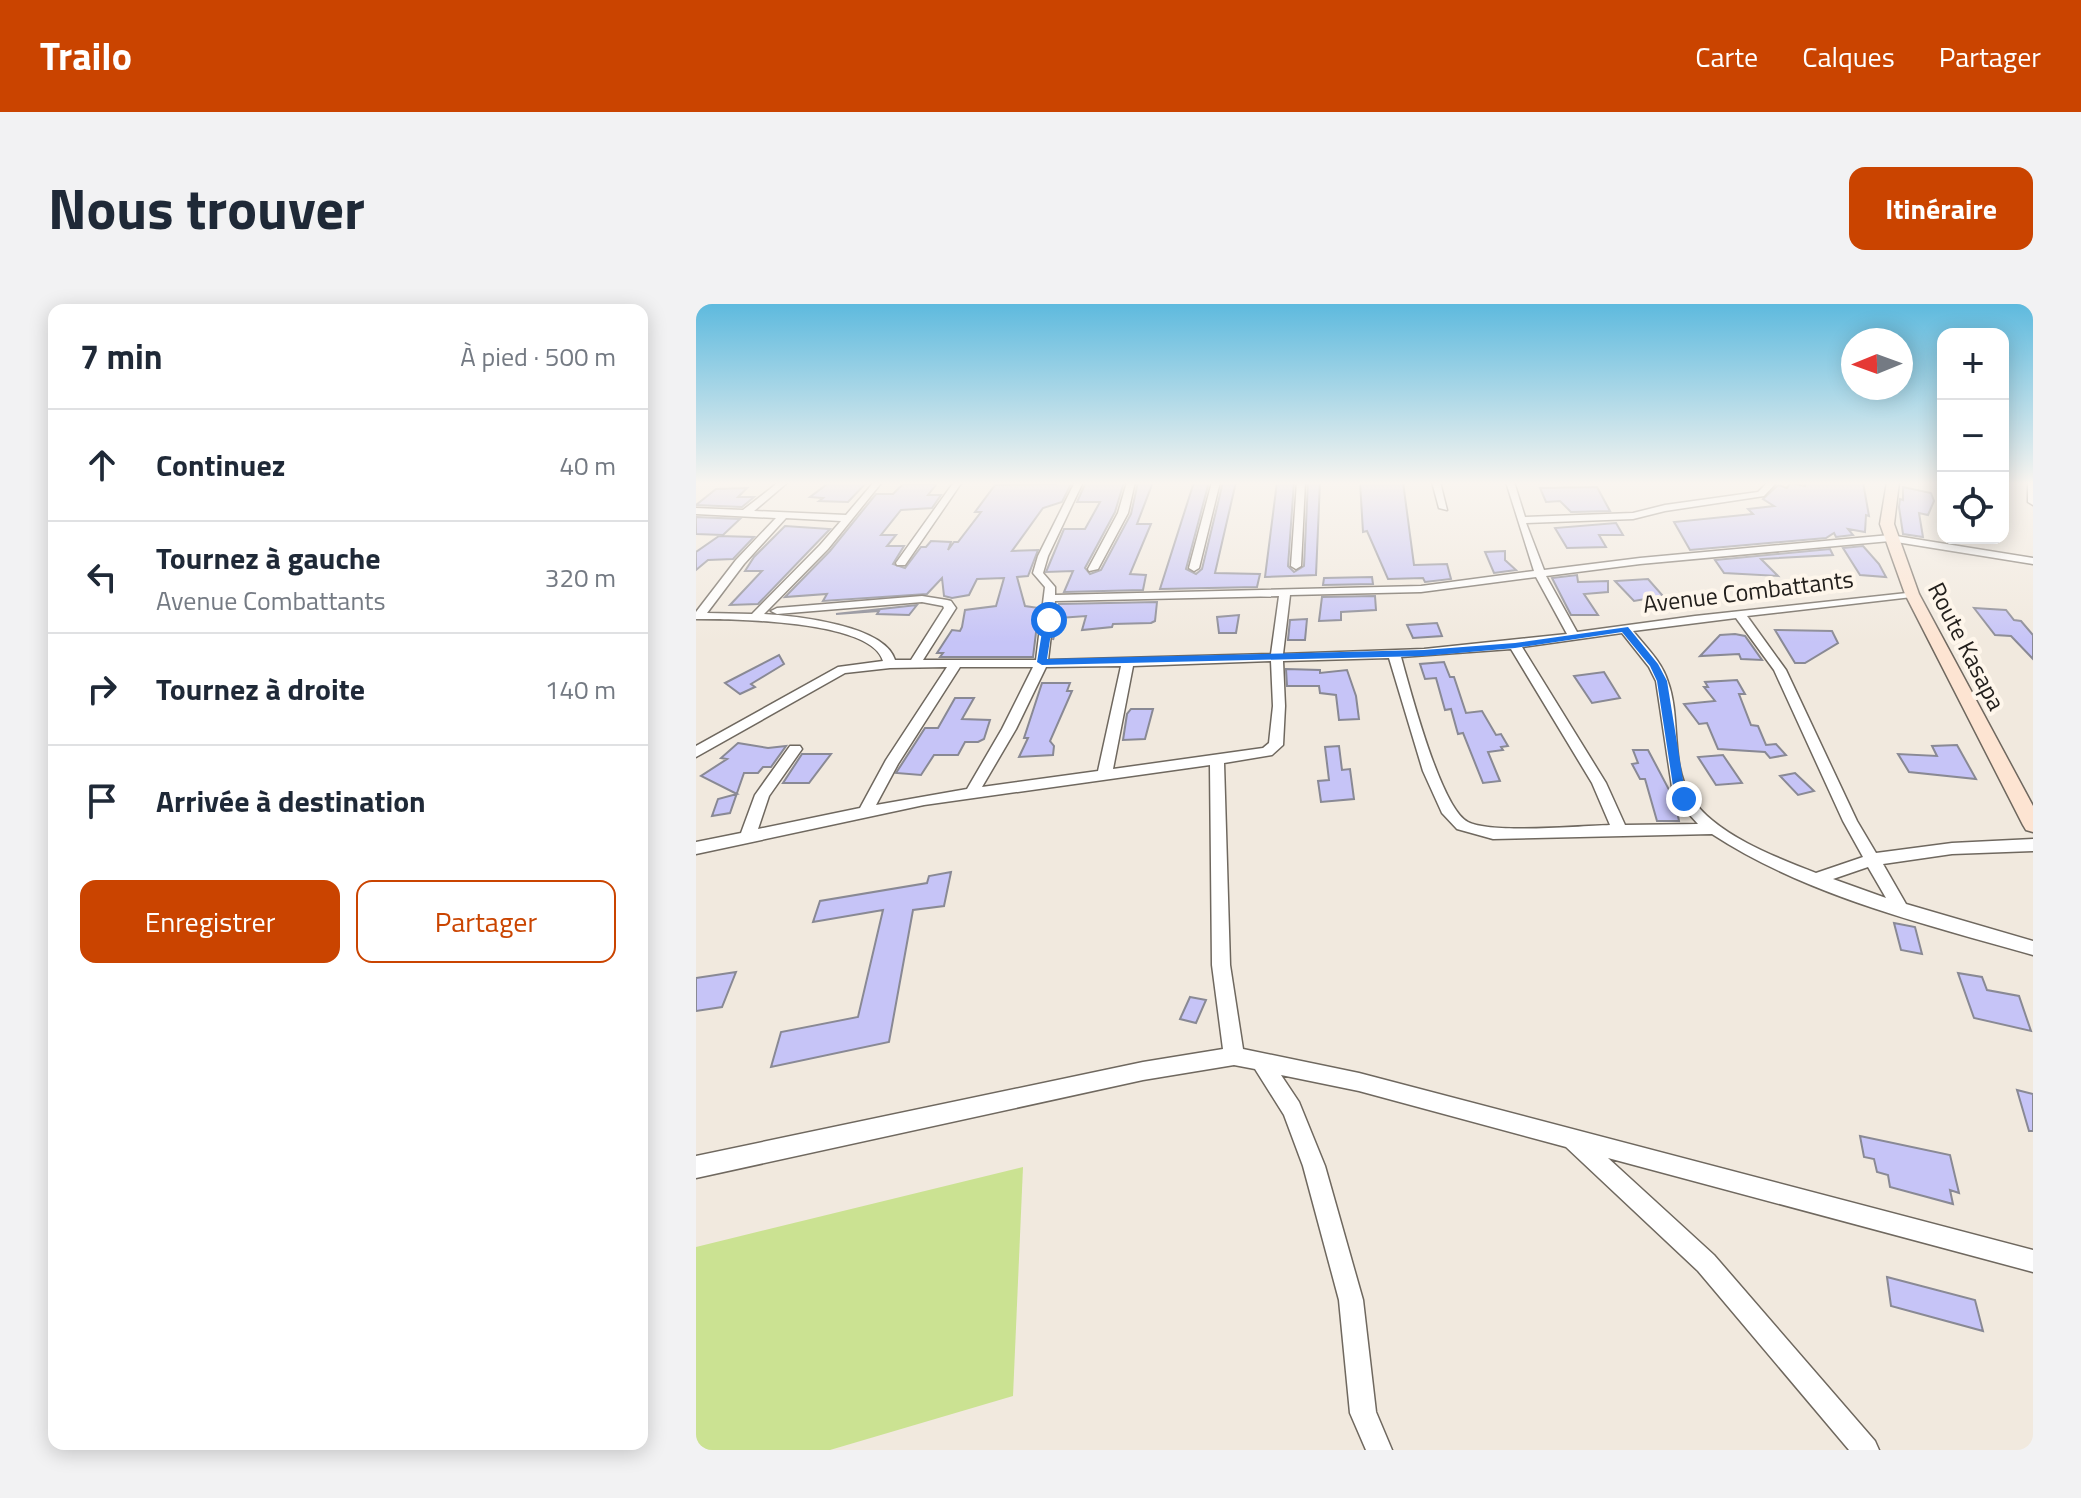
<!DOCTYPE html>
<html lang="fr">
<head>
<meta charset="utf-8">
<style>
  body { margin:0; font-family:"Titillium Web",sans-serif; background:#f2f2f3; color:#1f2937 }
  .controls { position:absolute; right:24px; top:24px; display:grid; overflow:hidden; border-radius:16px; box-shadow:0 4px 20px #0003 }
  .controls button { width:72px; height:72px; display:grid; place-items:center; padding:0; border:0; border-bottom:2px solid #e0e1e3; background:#fff; color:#1f2937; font:40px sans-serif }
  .compass { position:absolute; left:1145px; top:24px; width:72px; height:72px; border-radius:50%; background:#fff; box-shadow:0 4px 20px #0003; rotate:269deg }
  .stop { position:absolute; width:24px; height:24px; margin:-18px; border:6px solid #1a73e8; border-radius:50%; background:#fff }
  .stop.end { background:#1a73e8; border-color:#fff; box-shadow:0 2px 8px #0008 }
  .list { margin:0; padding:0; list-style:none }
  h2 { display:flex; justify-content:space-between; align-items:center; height:104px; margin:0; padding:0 32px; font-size:34px }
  h2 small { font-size:26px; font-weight:400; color:#747a83 }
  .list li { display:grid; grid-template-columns:52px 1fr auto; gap:24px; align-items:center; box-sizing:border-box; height:112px; padding:0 32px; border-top:2px solid #e0e1e3 }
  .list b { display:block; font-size:30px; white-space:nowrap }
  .list p { margin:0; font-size:26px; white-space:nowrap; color:#747a83 }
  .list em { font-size:26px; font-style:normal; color:#747a83 }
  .actions { display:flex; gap:16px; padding:24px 32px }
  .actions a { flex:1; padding:18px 0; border:2px solid #ca4400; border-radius:16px; text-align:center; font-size:28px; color:#ca4400 }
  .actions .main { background:#ca4400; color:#fff }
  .icon { flex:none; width:44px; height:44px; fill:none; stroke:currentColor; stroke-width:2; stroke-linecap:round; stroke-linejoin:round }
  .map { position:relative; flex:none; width:1337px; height:1146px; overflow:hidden; border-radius:16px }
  header { display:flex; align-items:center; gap:48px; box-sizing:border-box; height:112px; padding:0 40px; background:#ca4400; color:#fff }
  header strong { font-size:38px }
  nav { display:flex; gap:44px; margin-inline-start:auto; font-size:28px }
  .intro { display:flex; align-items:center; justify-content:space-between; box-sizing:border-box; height:192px; padding:0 48px }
  h1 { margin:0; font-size:56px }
  .button { padding:20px 36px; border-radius:16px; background:#ca4400; color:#fff; font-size:28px; font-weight:700 }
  main { display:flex; gap:48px; padding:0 48px }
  aside { flex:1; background:#fff; border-radius:16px; box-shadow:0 4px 20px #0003 }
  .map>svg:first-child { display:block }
  .green { fill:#cbe292 }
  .building { fill:#c6c4f7; stroke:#898994; stroke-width:2 }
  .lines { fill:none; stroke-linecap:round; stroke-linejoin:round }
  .minor-casing { stroke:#6f685f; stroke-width:3 }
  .secondary-casing { stroke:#6f685f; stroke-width:3 }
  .minor { fill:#fff; fill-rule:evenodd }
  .secondary { fill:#fde4d2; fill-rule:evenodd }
  .route { fill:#1a73e8 }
  .labels { text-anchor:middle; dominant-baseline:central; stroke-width:8; stroke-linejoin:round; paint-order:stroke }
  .far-street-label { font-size:24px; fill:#23201d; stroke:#fef6eb }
</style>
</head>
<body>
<header>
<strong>Trailo</strong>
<nav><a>Carte</a><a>Calques</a><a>Partager</a></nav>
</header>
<div class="intro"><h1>Nous trouver</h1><a class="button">Itinéraire</a></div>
<main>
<aside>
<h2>7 min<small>À pied · 500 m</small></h2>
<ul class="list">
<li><svg class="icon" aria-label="ahead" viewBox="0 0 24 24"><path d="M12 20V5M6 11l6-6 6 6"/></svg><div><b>Continuez</b></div><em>40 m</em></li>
<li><svg class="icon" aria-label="left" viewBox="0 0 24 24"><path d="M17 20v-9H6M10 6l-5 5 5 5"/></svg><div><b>Tournez à gauche</b><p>Avenue Combattants</p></div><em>320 m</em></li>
<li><svg class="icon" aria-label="right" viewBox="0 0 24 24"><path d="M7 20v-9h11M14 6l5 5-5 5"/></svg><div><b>Tournez à droite</b></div><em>140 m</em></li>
<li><svg class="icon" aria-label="arrive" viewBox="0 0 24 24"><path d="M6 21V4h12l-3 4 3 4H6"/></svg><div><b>Arrivée à destination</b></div></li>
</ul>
<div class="actions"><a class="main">Enregistrer</a><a>Partager</a></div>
</aside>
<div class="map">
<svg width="1337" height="1146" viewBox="0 0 1337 1146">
  <rect width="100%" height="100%" fill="#f1e9de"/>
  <!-- green -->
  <path class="green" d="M 327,863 L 317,1092 L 134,1146 L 0,1146 L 0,943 Z"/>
  <!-- building -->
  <path class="building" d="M 134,178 L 171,178 L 152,198 L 123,197 L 127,194 L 114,193 Z
    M 362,178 L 376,178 L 366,198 L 347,204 L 316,247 L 342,246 L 332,272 L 321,273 L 329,302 L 343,304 L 337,353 L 244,353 L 247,349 L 241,349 L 256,326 L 264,327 L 266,323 L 269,306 L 300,302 L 308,274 L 281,275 L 273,291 L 256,294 L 248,292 L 246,274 L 231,290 L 127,297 L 131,290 L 89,293 L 134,247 L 180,190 L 197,190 L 207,180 L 235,180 L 240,181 L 232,191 L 245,191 L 236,204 L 205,206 L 185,231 L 200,231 L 191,242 L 208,242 L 197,260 L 209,264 L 225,243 L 230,243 L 235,237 L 255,238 L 252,246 L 258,238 L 262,238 L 285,208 L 279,208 L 299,181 L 360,180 Z
    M 390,178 L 428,178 L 419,208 L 389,264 L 394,270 L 405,266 L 435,210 L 442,178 L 457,178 L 441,220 L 455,220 L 434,270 L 450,271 L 447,286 L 368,288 L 377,267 L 350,268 L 368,225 L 389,225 L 404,198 L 381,198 Z
    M 498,178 L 513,178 L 490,265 L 500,270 L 506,265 L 527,178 L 540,178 L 519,269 L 564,270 L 561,283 L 464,285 Z
    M 581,178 L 598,178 L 592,262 L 598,268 L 608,262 L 612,178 L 624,178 L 620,271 L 569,273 Z
    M 664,178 L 707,178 L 718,261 L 751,260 L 755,275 L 729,278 L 727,274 L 692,275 L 671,227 L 667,228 Z
    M 1109,178 L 1167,178 L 1173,212 L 1170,211 L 1169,228 L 1152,225 L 1157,231 L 1140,233 L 1138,229 L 1130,234 L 994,246 L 978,218 L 1057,210 L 1052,205 L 1078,202 L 1067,195 L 1082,181 L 1091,184 L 1094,179 L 1109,182 Z
    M 901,183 L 914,207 L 875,208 L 864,197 L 850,198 L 844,184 Z
    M 1207,183 L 1235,189 L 1238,197 L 1232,211 L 1223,209 L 1227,233 L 1207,230 L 1203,203 L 1204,195 L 1207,196 Z
    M 51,184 L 42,193 L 58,193 L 46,203 L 0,201 L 20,185 Z
    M 0,213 L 44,215 L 27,231 L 0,230 Z
    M 920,219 L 927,231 L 903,231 L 910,243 L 871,244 L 859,224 Z
    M 89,222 L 134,225 L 62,300 L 34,301 L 66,267 L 49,267 L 58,253 Z
    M 23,232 L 58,233 L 37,255 L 12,256 L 0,266 L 0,248 Z
    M 1167,242 L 1183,260 L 1190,273 L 1164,271 L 1147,244 Z
    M 1134,245 L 1137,251 L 1065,255 L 1082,272 L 1028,269 L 1019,256 Z
    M 809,247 L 809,256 L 820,266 L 798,269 L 789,248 Z
    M 881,271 L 882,278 L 912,277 L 912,288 L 888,290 L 902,311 L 875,311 L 856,274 Z
    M 676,273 L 677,280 L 627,281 L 628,274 Z
    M 952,275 L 967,292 L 938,297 L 919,277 Z
    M 679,292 L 680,306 L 645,308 L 645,316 L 623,317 L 626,293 Z
    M 461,298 L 459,317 L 455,319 L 417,320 L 416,323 L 386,326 L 390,312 L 363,314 L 357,336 L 363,300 Z
    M 221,301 L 213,311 L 181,310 L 183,307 L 140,310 Z
    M 1278,304 L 1310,306 L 1318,316 L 1325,317 L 1337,331 L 1337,355 L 1315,332 L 1299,331 Z
    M 543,311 L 540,329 L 523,329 L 521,313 Z
    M 611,315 L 609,336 L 592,336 L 594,316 Z
    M 741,319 L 746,332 L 717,334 L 711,321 Z
    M 1079,326 L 1136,327 L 1142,339 L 1109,359 L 1099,359 Z
    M 1039,330 L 1049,332 L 1066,356 L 1045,355 L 1043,350 L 1004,352 L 1024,331 Z
    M 83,351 L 88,360 L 55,380 L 59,383 L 44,390 L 29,379 Z
    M 748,358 L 754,373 L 758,373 L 770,409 L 786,407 L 800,431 L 805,430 L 812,442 L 805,443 L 807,446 L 792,448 L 804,477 L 787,479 L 767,429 L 762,430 L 755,405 L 749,406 L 740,374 L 729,375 L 724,360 Z
    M 590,365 L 624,366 L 624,369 L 651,366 L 660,392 L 663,415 L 643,416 L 640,391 L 624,389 L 623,382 L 591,382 Z
    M 908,368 L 924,394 L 896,399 L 878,372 Z
    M 1041,376 L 1049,390 L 1043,390 L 1055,421 L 1062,422 L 1070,441 L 1080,440 L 1090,451 L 1074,454 L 1069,448 L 1022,445 L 1011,419 L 1003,420 L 988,400 L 1019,397 L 1008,383 L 1012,383 L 1009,378 Z
    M 346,379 L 374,379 L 371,387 L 376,387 L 354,437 L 358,442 L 357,451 L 323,453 L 332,434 L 328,434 Z
    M 259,394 L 278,394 L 266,415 L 294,416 L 288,435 L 282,438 L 269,438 L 262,451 L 238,451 L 225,471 L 200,469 L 229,424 L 242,424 Z
    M 435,405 L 457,405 L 449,435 L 427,436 L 431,410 Z
    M 42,439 L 72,444 L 90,442 L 75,463 L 67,463 L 62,469 L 48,469 L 34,509 L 16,512 L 22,495 L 41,490 L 5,472 L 31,455 L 25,454 Z
    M 1261,441 L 1280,475 L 1213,468 L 1202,450 L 1241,452 L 1236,442 Z
    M 643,442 L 646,466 L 654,465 L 658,495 L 625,498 L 622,477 L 633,476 L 629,443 Z
    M 937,446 L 952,446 L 979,497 L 983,517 L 961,517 L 949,475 L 944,475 L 936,460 L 942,459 Z
    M 106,450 L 135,450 L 113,479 L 87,479 Z
    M 1027,451 L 1046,479 L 1020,481 L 1002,453 Z
    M 1099,469 L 1118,487 L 1102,491 L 1084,472 Z
    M 255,568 L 248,602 L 217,606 L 193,738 L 75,763 L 85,728 L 162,713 L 187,606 L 117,618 L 124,597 L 231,579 L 233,572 Z
    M 1198,619 L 1219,623 L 1226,650 L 1205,646 Z
    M 40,668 L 26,703 L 0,707 L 0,674 Z
    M 1262,669 L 1286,673 L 1291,686 L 1323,692 L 1335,727 L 1278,714 Z
    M 494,693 L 510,696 L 500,719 L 484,715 Z
    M 1321,786 L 1337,790 L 1337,827 L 1333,827 Z
    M 1164,832 L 1254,851 L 1263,889 L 1254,886 L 1257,900 L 1194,883 L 1192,871 L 1181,868 L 1178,855 L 1168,853 Z
    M 1191,973 L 1279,996 L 1287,1027 L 1195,1002 Z"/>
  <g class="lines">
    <!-- minor casing -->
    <g class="minor-casing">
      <path id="minor" d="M 83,178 L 92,178 L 58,207 L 150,211 L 178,178 L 186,178 L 132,245 L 68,310 C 100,312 189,321 199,356 L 215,356 L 248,304 L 247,302 L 226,298 L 81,310 L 75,307 L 81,304 L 226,292 L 251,296 L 255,297 L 260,304 L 227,356 L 340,356 L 349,283 L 337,269 L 342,252 L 379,178 L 387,178 L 352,252 L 347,269 L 359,283 L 359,291 L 725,282 L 838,267 L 810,178 L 818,178 L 829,213 L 937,209 L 969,201 L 1062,188 L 1072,178 L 1081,178 L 1068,192 L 969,207 L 937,215 L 830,219 L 848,266 L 944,254 L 1194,231 L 1337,254 L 1337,260 L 1194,237 L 944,260 L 850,272 L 881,328 L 999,312 L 1220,288 L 1220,292 L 1216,293 L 1051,312 L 1090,366 L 1161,517 L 1180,549 L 1256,539 L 1337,535 L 1337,547 L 1256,550 L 1187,560 L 1210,600 L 1337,637 L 1337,651 C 1228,620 1111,592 1016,530 L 797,535 L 761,525 L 746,509 L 727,467 L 693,354 L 587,357 L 589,402 L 587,441 L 576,451 L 528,459 L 534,661 L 547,745 L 663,769 L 1337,946 L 1337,968 L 912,854 L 1018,951 L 1179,1137 L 1183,1146 L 1153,1146 L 1002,967 L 870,843 L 663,787 L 585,771 L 603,798 L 629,862 L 667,996 L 680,1108 L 696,1146 L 670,1146 L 654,1109 L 643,996 L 607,862 L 588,811 L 559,765 L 538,761 L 447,776 L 0,874 L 0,852 L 447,758 L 527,745 L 516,661 L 514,461 L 228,501 L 0,550 L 0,538 L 45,529 L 59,491 L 94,442 L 104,442 L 106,445 L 73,492 L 62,525 L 164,504 L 190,456 L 251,363 L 194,364 L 149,369 L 0,453 L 0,442 L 142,363 L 187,357 C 176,316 36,315 0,315 L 0,308 L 40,256 L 80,214 L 0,210 L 0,204 L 47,206 ZM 90,214 L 145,217 L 124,241 L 56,310 L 11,309 L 48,260 ZM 840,273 L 871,330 L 728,345 L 587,350 L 594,291 L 725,288 ZM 583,292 L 575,350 L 352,356 L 359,297 ZM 1040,314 L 1078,366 L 1147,517 L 1167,553 L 1120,569 C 1081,554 1018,530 995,493 C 974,460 985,414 972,378 C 966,358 950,343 937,327 ZM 926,329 L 953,363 L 960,377 L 976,483 L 984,500 L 1002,520 L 929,521 L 910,479 L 826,343 ZM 815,345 L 896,479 L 914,521 C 884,522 796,530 772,518 C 745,505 714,385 705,353 ZM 575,357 L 577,402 L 573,439 L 567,444 L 417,465 L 437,362 ZM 425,362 L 402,467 L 286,483 L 320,425 L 350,363 ZM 264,363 L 337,363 L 306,425 L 271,485 L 180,501 L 202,460 ZM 1172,563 L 1190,594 L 1137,575 Z
        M 258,178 L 266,178 L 209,261 L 201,261 L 200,259 Z
        M 431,178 L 439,178 L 432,209 L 402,265 L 393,267 L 392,265 L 422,209 Z
        M 516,178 L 524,178 L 503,264 L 498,267 L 493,264 Z
        M 601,178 L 609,178 L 605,262 L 600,265 L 595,262 Z
        M 736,178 L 744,178 L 751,206 L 743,204 Z
        M 1332,178 L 1337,178 L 1337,201 L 1332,198 Z"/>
    </g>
    <!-- secondary casing -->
    <g class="secondary-casing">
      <path id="secondary" d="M 1191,178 L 1203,178 L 1198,220 L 1223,290 L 1337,502 L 1337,528 L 1330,526 L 1327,521 L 1209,290 L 1184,220 Z"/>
    </g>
    <!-- minor -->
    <use href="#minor" class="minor"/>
    <!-- secondary -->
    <use href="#secondary" class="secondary"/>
  </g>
  <!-- sky -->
  <linearGradient id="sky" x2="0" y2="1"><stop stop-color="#5ebade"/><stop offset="0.53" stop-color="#f9f5f0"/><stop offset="1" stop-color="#f9f5f0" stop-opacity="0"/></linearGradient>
  <rect width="1337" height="338" fill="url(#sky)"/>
  <!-- route -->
  <path class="route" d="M 353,314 L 357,316 L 351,355 L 728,346 L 819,339 L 932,323 L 962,360 L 971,377 L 988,482 L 994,495 L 984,498 L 977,482 L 961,377 L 954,362 L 926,328 L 819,344 L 728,352 L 346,361 L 341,358 L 348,316 Z"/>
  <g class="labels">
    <!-- far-street labels -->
    <g class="far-street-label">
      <text transform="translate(1052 287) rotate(-7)">Avenue Combattants</text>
      <text transform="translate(1271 342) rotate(63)">Route Kasapa</text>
    </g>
  </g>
</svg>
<div class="controls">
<button>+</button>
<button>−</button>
<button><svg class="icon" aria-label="locate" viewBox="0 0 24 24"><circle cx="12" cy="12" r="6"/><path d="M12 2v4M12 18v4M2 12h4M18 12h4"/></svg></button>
</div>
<svg class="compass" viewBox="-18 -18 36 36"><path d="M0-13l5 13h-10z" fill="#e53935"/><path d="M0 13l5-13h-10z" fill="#747a83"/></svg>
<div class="stop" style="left:353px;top:316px"></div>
<div class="stop end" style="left:988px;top:495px"></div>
</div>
</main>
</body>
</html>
